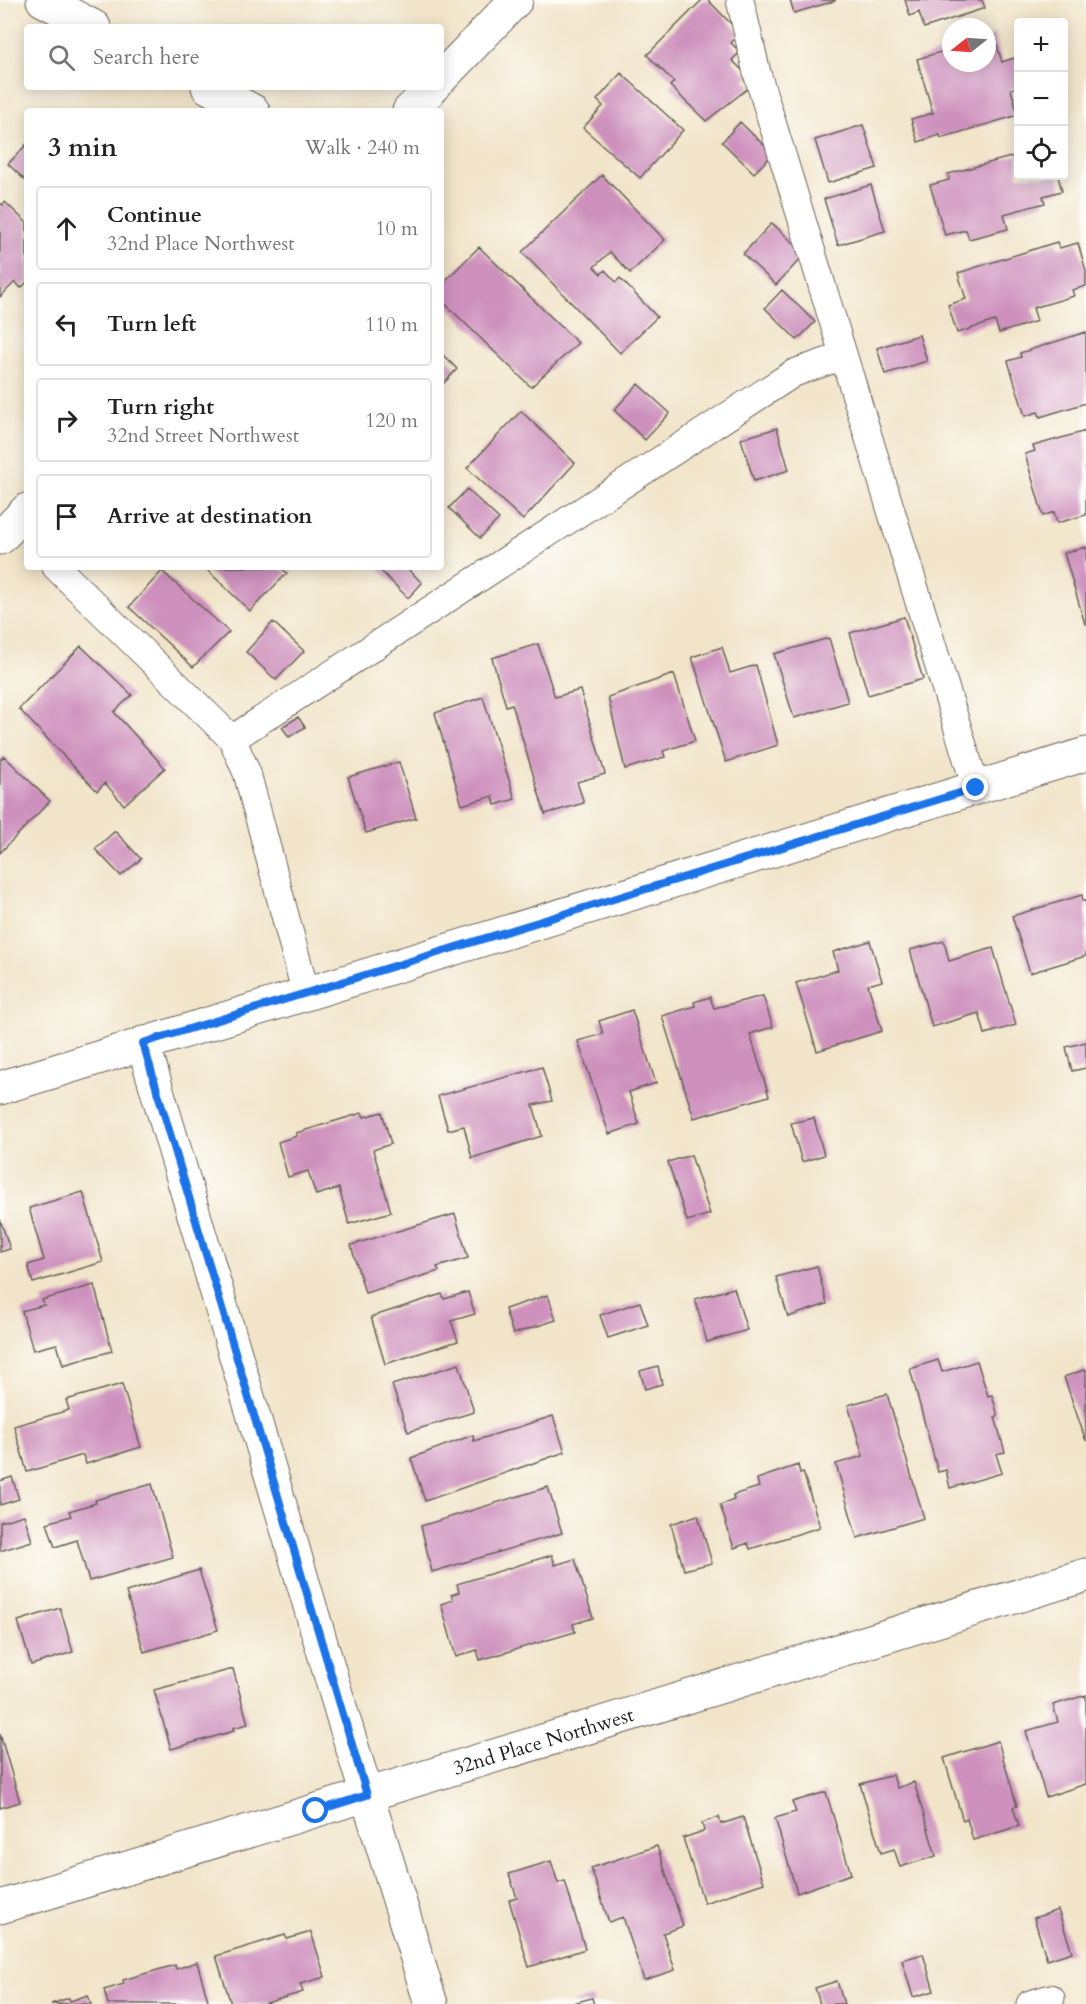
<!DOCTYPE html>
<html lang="en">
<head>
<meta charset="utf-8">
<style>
  body { margin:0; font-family:Cardo,serif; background:#f6f6f6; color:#222 }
  .controls { position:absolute; right:18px; top:18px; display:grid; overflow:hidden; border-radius:6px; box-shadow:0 3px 15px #0003 }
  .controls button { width:54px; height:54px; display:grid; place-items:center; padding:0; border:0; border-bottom:2px solid #e0e0e0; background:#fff; color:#222; font:30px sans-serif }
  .compass { position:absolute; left:942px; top:18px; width:54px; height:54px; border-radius:50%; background:#fff; box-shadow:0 3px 15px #0003; rotate:253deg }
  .stop { position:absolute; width:18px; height:18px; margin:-14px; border:4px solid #1a73e8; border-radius:50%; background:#fff }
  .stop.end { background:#1a73e8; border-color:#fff; box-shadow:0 2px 6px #0008 }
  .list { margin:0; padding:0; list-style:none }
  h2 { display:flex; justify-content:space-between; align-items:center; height:78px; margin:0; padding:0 24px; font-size:26px }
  h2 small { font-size:20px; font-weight:400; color:#767676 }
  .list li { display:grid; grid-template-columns:39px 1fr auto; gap:18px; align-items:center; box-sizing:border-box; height:84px; margin:0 12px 12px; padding:0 12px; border:2px solid #e0e0e0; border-radius:6px }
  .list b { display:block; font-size:22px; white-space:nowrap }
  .list p { margin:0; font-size:20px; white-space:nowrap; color:#767676 }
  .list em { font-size:20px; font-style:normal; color:#767676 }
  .icon { flex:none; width:33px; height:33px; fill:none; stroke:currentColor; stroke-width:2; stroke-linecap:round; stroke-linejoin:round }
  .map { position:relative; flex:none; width:1086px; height:2004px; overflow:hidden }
  .search { position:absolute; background:#fff; box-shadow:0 3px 15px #0003; left:24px; top:24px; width:420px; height:66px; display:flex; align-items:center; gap:15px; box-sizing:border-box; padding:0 21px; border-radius:6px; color:#767676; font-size:22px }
  .panel { position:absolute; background:#fff; box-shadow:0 3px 15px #0003; left:24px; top:108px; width:420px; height:462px; border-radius:6px }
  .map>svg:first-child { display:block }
  .building { fill:#ce91bd }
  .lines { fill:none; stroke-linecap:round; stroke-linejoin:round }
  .service-casing { stroke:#676259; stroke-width:29 }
  .minor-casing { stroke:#676259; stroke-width:35 }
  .tertiary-casing { stroke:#676259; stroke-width:35 }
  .service { stroke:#fff; stroke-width:27 }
  .minor { stroke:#fff; stroke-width:33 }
  .tertiary { stroke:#fff; stroke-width:33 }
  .route { stroke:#1a73e8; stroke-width:8 }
  .labels { text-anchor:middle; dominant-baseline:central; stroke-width:5; stroke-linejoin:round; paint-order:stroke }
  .street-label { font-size:20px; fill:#1c1c1c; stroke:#fdfcf7 }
</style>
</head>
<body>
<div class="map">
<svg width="1086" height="2004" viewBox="0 0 1086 2004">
  <rect width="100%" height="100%" fill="#fdfcf7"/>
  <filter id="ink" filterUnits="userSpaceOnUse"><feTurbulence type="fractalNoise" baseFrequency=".0167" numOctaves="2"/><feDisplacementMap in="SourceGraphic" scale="12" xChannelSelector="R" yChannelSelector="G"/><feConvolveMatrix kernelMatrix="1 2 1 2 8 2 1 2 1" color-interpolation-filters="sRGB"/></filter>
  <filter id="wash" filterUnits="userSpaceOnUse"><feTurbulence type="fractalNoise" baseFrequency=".008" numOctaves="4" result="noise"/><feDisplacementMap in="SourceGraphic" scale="24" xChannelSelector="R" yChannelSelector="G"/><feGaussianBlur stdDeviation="1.35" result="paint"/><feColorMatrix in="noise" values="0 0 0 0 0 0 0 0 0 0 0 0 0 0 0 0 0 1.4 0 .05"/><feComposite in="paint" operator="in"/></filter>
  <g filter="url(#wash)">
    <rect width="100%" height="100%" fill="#f1e4c9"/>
    <g id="blocks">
      <!-- building -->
      <path class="building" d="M 702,0 L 708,0 L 740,33 L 731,43 L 740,52 L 732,60 L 748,76 L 744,80 L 751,86 L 706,121 L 670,86 L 674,82 L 647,55 Z
        M 790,0 L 835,0 L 835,1 L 794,13 Z
        M 905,0 L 982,0 L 985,8 L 924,28 L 919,12 L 910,16 Z
        M 994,35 L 1002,62 L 1014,58 L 1018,73 L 1018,87 L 1011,89 L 1018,115 L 941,138 L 940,135 L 918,142 L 911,119 L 933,113 L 917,59 L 951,49 L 951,63 L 987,63 L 987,38 Z
        M 621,73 L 683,130 L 640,178 L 583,128 L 603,106 L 597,100 Z
        M 740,122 L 773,154 L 754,173 L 722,142 Z
        M 863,125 L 877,168 L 828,183 L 815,140 Z
        M 27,144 L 27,182 L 8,164 Z
        M 1018,155 L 1018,176 L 1058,176 L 1062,191 L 1043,196 L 1045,203 L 1004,214 L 1008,229 L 969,239 L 966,230 L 945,235 L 930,185 L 949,180 L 948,174 Z
        M 602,175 L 665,240 L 630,273 L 610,252 L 594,267 L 601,274 L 605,270 L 616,282 L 620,278 L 657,317 L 620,353 L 522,252 Z
        M 871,185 L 885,231 L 838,245 L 824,199 Z
        M 5,202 L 27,223 L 27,282 L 21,288 L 15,282 L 0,297 L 0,203 L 3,205 Z
        M 772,223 L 805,254 L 776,285 L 743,254 Z
        M 1057,242 L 1059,248 L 1078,243 L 1086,271 L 1086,286 L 1072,290 L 1074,296 L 1033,308 L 1037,321 L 999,333 L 995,321 L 957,333 L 948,305 L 966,299 L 958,273 Z
        M 479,247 L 578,343 L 531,387 L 441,300 L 441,285 Z
        M 782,290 L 815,322 L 797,340 L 765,308 Z
        M 1086,332 L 1086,403 L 1040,417 L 1038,412 L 1025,416 L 1008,361 L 1021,357 L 1020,353 Z
        M 919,335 L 927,361 L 885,374 L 877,348 Z
        M 441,353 L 457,369 L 441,386 Z
        M 638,384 L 670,413 L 645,440 L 614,410 Z
        M 521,411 L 575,463 L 523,520 L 467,468 Z
        M 777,428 L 789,470 L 754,481 L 741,439 Z
        M 1086,431 L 1086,515 L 1057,523 L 1054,512 L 1043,516 L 1025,454 L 1035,451 L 1033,446 Z
        M 467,489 L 499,519 L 480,538 L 449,508 Z
        M 1086,547 L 1086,624 L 1085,624 L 1064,553 Z
        M 204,567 L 280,567 L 287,573 L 250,611 Z
        M 377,567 L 406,567 L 422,583 L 408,598 Z
        M 162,571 L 229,632 L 193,667 L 129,607 Z
        M 904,617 L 923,679 L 868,695 L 850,633 Z
        M 273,622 L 304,651 L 276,680 L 246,652 Z
        M 829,638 L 848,702 L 794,718 L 774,654 Z
        M 538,644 L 555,697 L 580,690 L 605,774 L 577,782 L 584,803 L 545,814 L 512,704 L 506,706 L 492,658 Z
        M 81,646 L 132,695 L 114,712 L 165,768 L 124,805 L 105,783 L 97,791 L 19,709 Z
        M 722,647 L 730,673 L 756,665 L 778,745 L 726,762 L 692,657 Z
        M 674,674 L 695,741 L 663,751 L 665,757 L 625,769 L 608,697 Z
        M 483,697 L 515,799 L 495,805 L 493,796 L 462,805 L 435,713 Z
        M 298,717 L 305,727 L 289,737 L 282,727 Z
        M 4,756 L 50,801 L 0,853 L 0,760 Z
        M 399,762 L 416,818 L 366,833 L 348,777 Z
        M 115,831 L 141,859 L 121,876 L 95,849 Z
        M 1082,895 L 1083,901 L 1086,900 L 1086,956 L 1030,973 L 1012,916 Z
        M 870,941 L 882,981 L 868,985 L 882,1031 L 817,1051 L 796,983 L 838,970 L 833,952 Z
        M 944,941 L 949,961 L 993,948 L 1016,1025 L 985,1034 L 979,1013 L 932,1027 L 910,950 Z
        M 763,996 L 773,1027 L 750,1034 L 769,1096 L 694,1118 L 662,1016 L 695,1006 L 694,1002 L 710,997 L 714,1008 Z
        M 632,1010 L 656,1083 L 629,1092 L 639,1124 L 609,1134 L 578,1041 L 603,1034 L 599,1021 Z
        M 1086,1042 L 1086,1068 L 1072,1071 L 1066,1047 Z
        M 542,1067 L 552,1101 L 533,1105 L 542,1136 L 472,1158 L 464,1126 L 448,1130 L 438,1096 Z
        M 382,1112 L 391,1144 L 373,1150 L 391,1212 L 349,1224 L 339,1188 L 316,1195 L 308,1171 L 288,1177 L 278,1142 L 297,1136 L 296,1133 L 362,1113 L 364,1117 Z
        M 814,1118 L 824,1155 L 802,1162 L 791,1123 Z
        M 691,1155 L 710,1214 L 687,1221 L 668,1162 Z
        M 83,1192 L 103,1262 L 33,1283 L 28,1265 L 44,1260 L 29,1208 Z
        M 455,1214 L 468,1258 L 437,1267 L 439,1271 L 365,1293 L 351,1245 Z
        M 0,1219 L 10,1249 L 0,1252 Z
        M 817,1266 L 827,1304 L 788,1317 L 776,1277 Z
        M 94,1285 L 112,1351 L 63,1365 L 57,1344 L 33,1350 L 22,1311 L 44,1305 L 42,1300 Z
        M 734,1288 L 747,1330 L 707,1342 L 695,1299 Z
        M 468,1292 L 475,1314 L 451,1321 L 458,1341 L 385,1364 L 371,1317 L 442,1294 L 444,1299 Z
        M 548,1295 L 556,1320 L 513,1334 L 505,1309 Z
        M 640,1302 L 648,1325 L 608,1338 L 600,1315 Z
        M 938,1360 L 942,1372 L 977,1361 L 988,1396 L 992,1395 L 998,1416 L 995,1417 L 1005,1452 L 996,1454 L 1002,1473 L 950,1488 L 946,1470 L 938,1472 L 910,1369 Z
        M 459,1364 L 474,1412 L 408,1432 L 392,1385 Z
        M 658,1366 L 662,1384 L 645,1389 L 640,1371 Z
        M 1086,1369 L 1086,1441 L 1064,1377 Z
        M 122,1384 L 141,1447 L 86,1464 L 83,1455 L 27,1472 L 14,1426 L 69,1410 L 66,1400 Z
        M 887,1394 L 924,1518 L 857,1538 L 836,1464 L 863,1456 L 848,1405 Z
        M 553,1416 L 565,1452 L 425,1501 L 411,1458 L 473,1435 L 474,1441 Z
        M 798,1465 L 800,1473 L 803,1472 L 820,1527 L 750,1549 L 748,1543 L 734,1548 L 720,1505 L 734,1500 L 733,1495 L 759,1487 L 757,1479 Z
        M 12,1477 L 19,1499 L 0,1505 L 0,1481 Z
        M 152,1484 L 173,1557 L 89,1581 L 77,1540 L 55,1547 L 47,1523 L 71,1516 L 69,1511 L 96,1503 L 95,1500 Z
        M 548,1487 L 562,1533 L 432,1572 L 421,1526 Z
        M 24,1515 L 32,1541 L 0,1551 L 0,1522 Z
        M 698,1515 L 712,1563 L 684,1570 L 671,1524 Z
        M 552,1555 L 555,1565 L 575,1559 L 593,1618 L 573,1624 L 575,1632 L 480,1660 L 477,1650 L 456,1657 L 441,1604 L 453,1600 L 451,1595 L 459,1592 L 457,1584 Z
        M 199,1570 L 218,1630 L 144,1652 L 126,1592 Z
        M 60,1608 L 73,1652 L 31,1665 L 18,1621 Z
        M 233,1669 L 248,1724 L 233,1728 L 234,1731 L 171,1749 L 154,1690 Z
        M 1086,1695 L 1086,1784 L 1046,1797 L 1026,1731 L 1058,1722 L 1053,1705 Z
        M 0,1734 L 20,1802 L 0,1808 Z
        M 998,1741 L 1017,1806 L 1013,1807 L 1019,1826 L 973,1840 L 967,1819 L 963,1821 L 944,1758 Z
        M 893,1775 L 897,1788 L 914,1782 L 936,1856 L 900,1867 L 894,1849 L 881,1853 L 860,1784 Z
        M 826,1792 L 851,1874 L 797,1893 L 775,1818 L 796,1812 L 792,1802 Z
        M 719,1817 L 721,1824 L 743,1817 L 764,1883 L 704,1903 L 683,1838 L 704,1831 L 702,1823 Z
        M 657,1846 L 683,1926 L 663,1933 L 675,1970 L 644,1980 L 623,1917 L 609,1922 L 591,1868 Z
        M 551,1861 L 558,1883 L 565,1881 L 585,1949 L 529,1967 L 509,1900 L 517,1898 L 509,1874 Z
        M 1058,1910 L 1072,1952 L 1047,1960 L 1034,1918 Z
        M 311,1932 L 325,1977 L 300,1984 L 303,1992 L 263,2004 L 231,2004 L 216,1956 L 285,1935 L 287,1939 Z
        M 923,1954 L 934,1991 L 913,1997 L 902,1960 Z
        M 197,1962 L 209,2004 L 108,2004 L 104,1990 L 124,1984 L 123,1980 L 175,1965 L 176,1969 Z
        M 837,1981 L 844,2004 L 820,2004 L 815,1988 Z
        M 88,1995 L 91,2004 L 51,2004 L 69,1998 L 70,2001 Z
        M 592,1998 L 594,2004 L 573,2004 L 573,2003 Z"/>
    </g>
  </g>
  <g filter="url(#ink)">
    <use href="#blocks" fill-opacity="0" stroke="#676259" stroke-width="1.5"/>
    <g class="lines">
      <!-- service casing -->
      <g class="service-casing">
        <path id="service" d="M 740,0 L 757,73 L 976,788
          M 56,567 L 232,739 L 247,773 L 306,994
          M 232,739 L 794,373 L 843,356
          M 1030,2004 L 1051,1998"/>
      </g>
      <!-- minor casing -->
      <g class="minor-casing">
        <g id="minor">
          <path d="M 43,0 L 94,27"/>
          <path d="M 208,87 L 253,111"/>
          <path d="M 143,1043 L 342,1714 L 431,2004"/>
          <path d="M 0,1088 L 1086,754"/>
          <path id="s1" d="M 0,1907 L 1086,1575"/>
        </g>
      </g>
      <!-- tertiary casing -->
      <g class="tertiary-casing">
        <path id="tertiary" d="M 441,78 L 516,0
          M 409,111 L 433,87
          M 0,538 L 27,510"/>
      </g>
      <!-- service -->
      <use href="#service" class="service"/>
      <!-- minor -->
      <use href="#minor" class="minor"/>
      <!-- tertiary -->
      <use href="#tertiary" class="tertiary"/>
    </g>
  </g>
  <g class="lines" filter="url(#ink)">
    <!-- route -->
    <path class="route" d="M 316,1811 L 367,1795 L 143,1043 L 976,788"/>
  </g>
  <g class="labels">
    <!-- street labels -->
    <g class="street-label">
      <text stroke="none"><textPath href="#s1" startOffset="568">32nd Place Northwest</textPath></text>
    </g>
  </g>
</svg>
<div class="controls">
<button>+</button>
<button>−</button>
<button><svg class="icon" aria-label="locate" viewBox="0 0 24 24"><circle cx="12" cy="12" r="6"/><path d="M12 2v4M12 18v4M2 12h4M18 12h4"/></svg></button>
</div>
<svg class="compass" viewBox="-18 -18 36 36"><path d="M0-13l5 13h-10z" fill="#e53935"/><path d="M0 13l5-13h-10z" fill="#767676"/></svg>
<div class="stop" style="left:316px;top:1811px"></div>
<div class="stop end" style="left:976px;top:788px"></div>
<div class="search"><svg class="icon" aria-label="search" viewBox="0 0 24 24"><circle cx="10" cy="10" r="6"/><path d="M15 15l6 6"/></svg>Search here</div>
<section class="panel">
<h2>3 min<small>Walk · 240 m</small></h2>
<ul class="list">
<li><svg class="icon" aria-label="ahead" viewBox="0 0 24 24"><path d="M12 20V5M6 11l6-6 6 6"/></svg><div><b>Continue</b><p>32nd Place Northwest</p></div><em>10 m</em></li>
<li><svg class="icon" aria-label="left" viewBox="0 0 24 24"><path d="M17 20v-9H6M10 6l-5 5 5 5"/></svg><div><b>Turn left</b></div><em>110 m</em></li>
<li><svg class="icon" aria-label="right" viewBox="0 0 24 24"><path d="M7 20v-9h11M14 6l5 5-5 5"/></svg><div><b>Turn right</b><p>32nd Street Northwest</p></div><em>120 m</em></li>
<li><svg class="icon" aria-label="arrive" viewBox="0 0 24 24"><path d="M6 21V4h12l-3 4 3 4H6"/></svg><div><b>Arrive at destination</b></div></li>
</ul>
</section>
</div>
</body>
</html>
